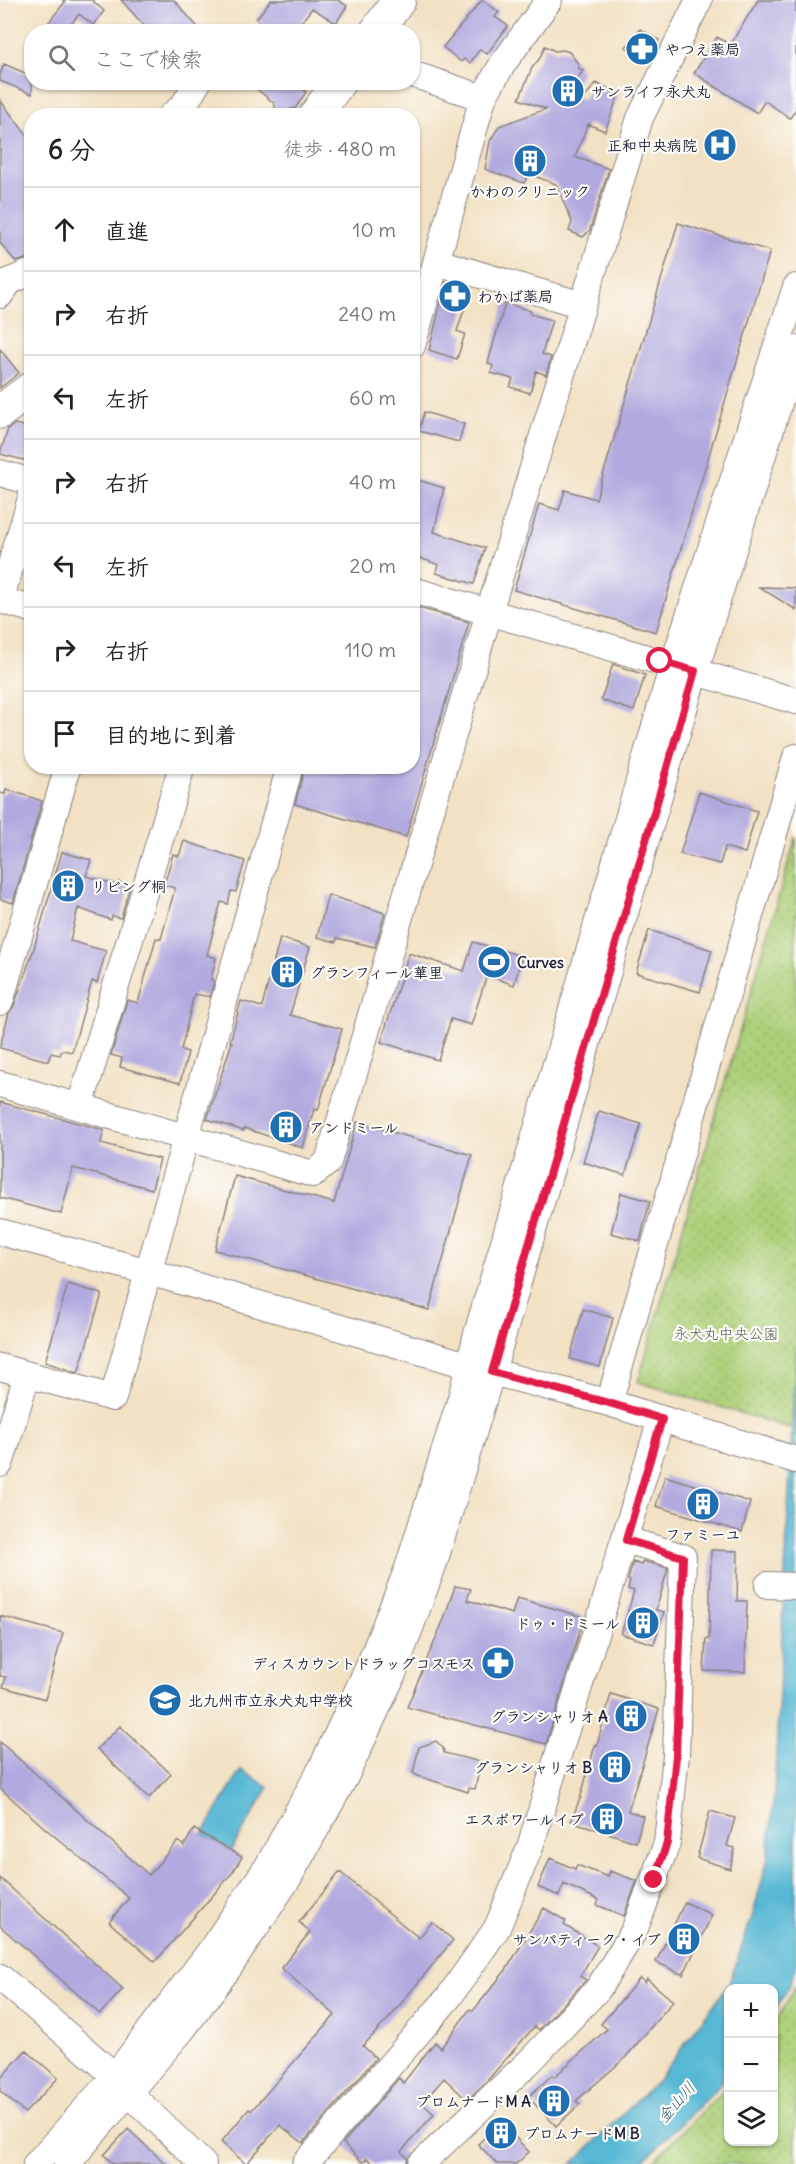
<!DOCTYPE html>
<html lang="ja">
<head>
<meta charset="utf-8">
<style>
  body { margin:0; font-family:Delius,"Klee One",sans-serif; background:#f2f2f2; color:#222 }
  .controls { position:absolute; right:18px; bottom:18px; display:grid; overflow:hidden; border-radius:12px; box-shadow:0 2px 4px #0004 }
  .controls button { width:54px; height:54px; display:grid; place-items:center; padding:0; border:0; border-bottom:2px solid #e0e0e0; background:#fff; color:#222; font:30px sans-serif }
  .stop { position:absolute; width:18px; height:18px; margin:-14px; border:4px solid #e11d48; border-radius:50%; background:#fff }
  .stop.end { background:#e11d48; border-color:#fff; box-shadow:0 2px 6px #0008 }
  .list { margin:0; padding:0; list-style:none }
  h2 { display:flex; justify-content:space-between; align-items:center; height:78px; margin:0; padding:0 24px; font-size:26px }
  h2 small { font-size:20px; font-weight:400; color:#767676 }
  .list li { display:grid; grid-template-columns:39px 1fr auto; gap:18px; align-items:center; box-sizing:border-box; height:84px; padding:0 24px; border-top:2px solid #e0e0e0 }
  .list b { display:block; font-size:22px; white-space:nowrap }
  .list em { font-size:20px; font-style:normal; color:#767676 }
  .icon { flex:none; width:33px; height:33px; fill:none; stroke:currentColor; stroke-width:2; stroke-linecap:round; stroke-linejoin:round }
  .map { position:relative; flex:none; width:796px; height:2164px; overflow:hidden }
  .search { position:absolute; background:#fff; box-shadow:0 2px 4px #0004; left:24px; top:24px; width:396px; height:66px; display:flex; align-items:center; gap:15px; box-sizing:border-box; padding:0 21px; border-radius:24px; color:#767676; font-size:22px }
  .panel { position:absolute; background:#fff; box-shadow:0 2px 4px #0004; left:24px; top:108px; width:396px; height:666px; border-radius:24px }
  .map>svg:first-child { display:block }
  .park { fill:url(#park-dots); stroke:#68795a; stroke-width:1.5 }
  .water { fill:#56b8d4; stroke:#3c6d88; stroke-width:1.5 }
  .building { fill:#b1a9df }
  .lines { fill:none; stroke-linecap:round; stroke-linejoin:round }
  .minor-casing { stroke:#8a827f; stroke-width:28 }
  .major-casing { stroke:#8a827f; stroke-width:35 }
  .minor { stroke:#fff; stroke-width:26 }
  .major { stroke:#fff; stroke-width:33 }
  .route { stroke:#e11d48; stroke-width:8 }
  .labels { text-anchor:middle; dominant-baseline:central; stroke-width:4.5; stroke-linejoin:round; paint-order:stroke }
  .poi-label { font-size:15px; font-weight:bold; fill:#22223b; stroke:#fdfcf7; text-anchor:start }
  .park-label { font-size:15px; fill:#535f51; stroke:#fdfcf7 }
  .water-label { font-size:16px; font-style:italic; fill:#375e78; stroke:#fdfcf7 }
</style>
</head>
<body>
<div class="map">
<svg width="796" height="2164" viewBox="0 0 796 2164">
  <defs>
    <pattern id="park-dots" width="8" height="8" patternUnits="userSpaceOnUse" patternTransform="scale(1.5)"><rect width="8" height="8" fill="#add079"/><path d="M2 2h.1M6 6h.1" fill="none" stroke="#95b26a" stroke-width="1.8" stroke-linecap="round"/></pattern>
  </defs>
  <rect width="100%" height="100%" fill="#fdfcf7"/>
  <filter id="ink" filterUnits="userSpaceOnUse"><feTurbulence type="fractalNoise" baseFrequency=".0167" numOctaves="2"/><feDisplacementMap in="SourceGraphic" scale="12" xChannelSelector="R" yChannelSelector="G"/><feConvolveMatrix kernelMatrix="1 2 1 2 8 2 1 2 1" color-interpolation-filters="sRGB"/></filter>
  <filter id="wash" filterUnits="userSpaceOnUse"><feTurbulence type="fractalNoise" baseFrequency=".008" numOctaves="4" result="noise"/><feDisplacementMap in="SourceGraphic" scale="24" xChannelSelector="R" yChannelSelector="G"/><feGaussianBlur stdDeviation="1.35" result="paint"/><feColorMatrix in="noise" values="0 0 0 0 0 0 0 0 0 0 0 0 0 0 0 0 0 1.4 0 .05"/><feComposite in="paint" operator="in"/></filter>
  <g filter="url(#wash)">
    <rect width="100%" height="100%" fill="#f2e1c3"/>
    <!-- park -->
    <path class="park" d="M 796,837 L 796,1430 L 638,1382 Z
      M 796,1985 L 796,2164 L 650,2164 L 728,2086 L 728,2142 L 774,2142 L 774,2025 Z"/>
    <!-- water -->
    <path class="water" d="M 796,1349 L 796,1967 L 789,1987 L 774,2011 L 774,1988 L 728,1988 L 728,2073 L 718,2087 L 640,2164 L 572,2164 L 658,2080 L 729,1984 L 752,1917 L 767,1863 L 774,1796 Z
      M 241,1770 L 269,1787 L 231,1851 L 203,1834 Z"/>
    <g id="blocks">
      <!-- building -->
      <path class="building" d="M 63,0 L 92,0 L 104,11 L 93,25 L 79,14 L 65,32 L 60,32 L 48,23 L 65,2 Z
        M 121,0 L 174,0 L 202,32 L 150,32 Z
        M 271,0 L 338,0 L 347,6 L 336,23 L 312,8 L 294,32 L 272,32 L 256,19 Z
        M 482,0 L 499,12 L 495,17 L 508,26 L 487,54 L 480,49 L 470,63 L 464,59 L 461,62 L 443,47 Z
        M 758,0 L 796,0 L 796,109 L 790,118 L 765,101 L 757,113 L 694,73 L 717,37 L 730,45 Z
        M 640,29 L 659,40 L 647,59 L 626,47 Z
        M 545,46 L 555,51 L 563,50 L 569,52 L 579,65 L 578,68 L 583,70 L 570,92 L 582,101 L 596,83 L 619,94 L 605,131 L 588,124 L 575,157 L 609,169 L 590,230 L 583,237 L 569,231 L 572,222 L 556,184 L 529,174 L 524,183 L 485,169 L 490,141 L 499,126 L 546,109 L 519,99 L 532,68 L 540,58 Z
        M 4,64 L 32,76 L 32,94 L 0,81 L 0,75 Z
        M 248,82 L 293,82 L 306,92 L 295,109 L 293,108 L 278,116 L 274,103 Z
        M 0,100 L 32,142 L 32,257 L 16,262 L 0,243 Z
        M 678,223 L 770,251 L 656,632 L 514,590 L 539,504 L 559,510 L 565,490 L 596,499 Z
        M 446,282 L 471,289 L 457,331 L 465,334 L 457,359 L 429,350 Z
        M 505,303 L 531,311 L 530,314 L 552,320 L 542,354 L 551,357 L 546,375 L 536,371 L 530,393 L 510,387 L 513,379 L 491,373 L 493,366 L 488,363 Z
        M 0,349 L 19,373 L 0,388 Z
        M 424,412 L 464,424 L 459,442 L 419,431 Z
        M 15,424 L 32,428 L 32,462 L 0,454 L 8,429 Z
        M 412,478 L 444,488 L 434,532 L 485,548 L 474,584 L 436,573 L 439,565 L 412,555 Z
        M 759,587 L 796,588 L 796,610 Z
        M 412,606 L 469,622 L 406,837 L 295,804 L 305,766 L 412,766 Z
        M 613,664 L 645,675 L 634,711 L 601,700 Z
        M 6,789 L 42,801 L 13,903 L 0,899 L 0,793 L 5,794 Z
        M 699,792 L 757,811 L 745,853 L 725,847 L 720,864 L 680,854 Z
        M 184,841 L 245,861 L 236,892 L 231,891 L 228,904 L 221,902 L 207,955 L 216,958 L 211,980 L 214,981 L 210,997 L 194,994 L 181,1050 L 188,1052 L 180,1083 L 120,1067 L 122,1058 L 111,1055 L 127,1000 L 138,1003 L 156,938 L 161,939 L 175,888 L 164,885 L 173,854 L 179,856 Z
        M 62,852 L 91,860 L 86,876 L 117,885 L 119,882 L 130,886 L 121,918 L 112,916 L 111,920 L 78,908 L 70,941 L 106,951 L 97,983 L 92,981 L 72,1052 L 62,1050 L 60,1055 L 51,1053 L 48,1061 L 0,1048 L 0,1046 L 9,1013 L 14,1006 L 34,948 Z
        M 328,895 L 385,913 L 375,947 L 337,938 L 336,942 L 317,937 Z
        M 649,930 L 712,950 L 700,992 L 636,973 Z
        M 280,938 L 310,947 L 290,1015 L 342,1029 L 318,1110 L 314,1109 L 303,1148 L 244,1128 L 244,1131 L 207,1119 L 232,1042 L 230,1042 L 241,1001 L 262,1007 Z
        M 473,942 L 522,956 L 514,985 L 487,975 L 471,1025 L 451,1019 L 438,1060 L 381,1042 L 409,953 L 464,971 Z
        M 0,1102 L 104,1130 L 101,1143 L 160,1159 L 152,1189 L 73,1168 L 61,1214 L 0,1198 Z
        M 599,1111 L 641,1124 L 625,1175 L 583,1162 Z
        M 357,1122 L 472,1155 L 429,1310 L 215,1250 L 235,1176 L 334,1203 Z
        M 621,1193 L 650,1201 L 640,1241 L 611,1233 Z
        M 68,1284 L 102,1294 L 78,1373 L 45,1362 Z
        M 583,1309 L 613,1318 L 600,1367 L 570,1359 Z
        M 665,1476 L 750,1502 L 742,1532 L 656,1506 Z
        M 711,1550 L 738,1551 L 737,1601 L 747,1601 L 745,1672 L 704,1671 L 706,1639 L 709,1639 Z
        M 643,1561 L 668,1568 L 656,1610 L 664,1612 L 654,1644 L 621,1634 L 634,1591 L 628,1589 L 630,1581 L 628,1580 L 633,1562 L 641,1565 Z
        M 455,1586 L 471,1589 L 467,1600 L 512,1614 L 517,1598 L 584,1617 L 546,1744 L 407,1707 L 444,1619 Z
        M 0,1616 L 63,1633 L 45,1699 L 3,1687 L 6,1677 L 0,1676 Z
        M 611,1694 L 659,1709 L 628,1811 L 643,1816 L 636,1842 L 571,1821 L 581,1796 L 595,1745 L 597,1745 Z
        M 120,1726 L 171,1774 L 149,1798 L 97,1749 Z
        M 436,1741 L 443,1748 L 444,1753 L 481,1762 L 475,1789 L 469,1788 L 468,1792 L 418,1776 L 413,1773 L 419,1747 Z
        M 0,1742 L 149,1875 L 178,1841 L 184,1846 L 194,1829 L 242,1857 L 233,1872 L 155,1962 L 109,1922 L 129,1898 L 47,1830 L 0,1788 Z
        M 710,1811 L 735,1818 L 727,1846 L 735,1848 L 730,1869 L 697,1858 Z
        M 550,1858 L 575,1869 L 577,1865 L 608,1877 L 610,1871 L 637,1881 L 624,1916 L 597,1905 L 599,1900 L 564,1884 L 559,1896 L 538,1887 Z
        M 340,1872 L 419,1938 L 432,1922 L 453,1940 L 390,2017 L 363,2046 L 376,2058 L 303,2143 L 280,2125 L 246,2164 L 221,2142 L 249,2109 L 251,2111 L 335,2015 L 281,1968 L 310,1932 L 299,1922 Z
        M 0,1878 L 123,1989 L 100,2014 L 0,1926 Z
        M 685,1902 L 712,1915 L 683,1975 L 656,1962 Z
        M 544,1908 L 566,1921 L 564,1925 L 598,1946 L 580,1976 L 586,1980 L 539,2030 L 535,2026 L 485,2083 L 467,2100 L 444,2078 L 422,2103 L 434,2114 L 401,2152 L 408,2158 L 406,2164 L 373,2164 L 367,2158 L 363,2163 L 343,2143 L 399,2078 L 403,2083 L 435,2042 L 441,2048 L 470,2009 L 473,2011 L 506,1970 Z
        M 640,1978 L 645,1983 L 647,1979 L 673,2001 L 625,2058 L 576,2101 L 580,2104 L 556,2126 L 528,2097 L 552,2075 L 554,2077 L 607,2029 L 601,2024 Z
        M 26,2050 L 58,2078 L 25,2113 L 0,2091 L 0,2079 Z
        M 501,2122 L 529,2152 L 516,2164 L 497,2164 L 478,2144 Z
        M 128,2129 L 146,2146 L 166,2164 L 114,2164 L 104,2155 Z"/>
    </g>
  </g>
  <g filter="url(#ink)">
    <use href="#blocks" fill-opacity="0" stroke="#8a827f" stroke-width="1.5"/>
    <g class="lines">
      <!-- minor casing -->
      <g class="minor-casing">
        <path id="minor" d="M 412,74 L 483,98
          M 171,116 L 183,106 L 198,82
          M 437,262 L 582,305
          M 0,295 L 10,281 L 32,272
          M 412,346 L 483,98 L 502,65 L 549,0
          M 0,473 L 32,482
          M 412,590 L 796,701
          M 0,600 L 32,609
          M 0,601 L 32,495
          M 0,1002 L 68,766
          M 0,1084 L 313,1174 L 328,1162 L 493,599 L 640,118 L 699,0
          M 80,1106 L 182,766
          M 0,1232 L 149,1272 L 481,1369 L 609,1403 L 796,1460
          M 0,1367 L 113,1398 L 290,766
          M 609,1403 L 796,757
          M 0,1464 L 27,1375
          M 768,1585 L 796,1586
          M 0,1977 L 115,2076 L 129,2093 L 203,2164
          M 36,2164 L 115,2076 L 208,1954 L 269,1864 L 323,1765 L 369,1666 L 408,1568 L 461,1398 L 477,1334 L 673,665 L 796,287
          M 67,2164 L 182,2030 L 228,1969 L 289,1877 L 345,1777 L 393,1674 L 434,1563 L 501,1341 L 695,671 L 796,349
          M 305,2164 L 449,1997 L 497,1928 L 530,1847 L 661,1419
          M 421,2164 L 530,2061 L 598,1989 L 634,1931 L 667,1843 L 676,1755 L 683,1557 L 626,1540"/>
      </g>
      <!-- major casing -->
      <g class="major-casing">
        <path id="major" d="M 376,32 L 399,0
          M 315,116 L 339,82
          M 0,412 L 32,388"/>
      </g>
      <!-- minor -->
      <use href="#minor" class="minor"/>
      <!-- major -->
      <use href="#major" class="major"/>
    </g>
  </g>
  <g class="lines" filter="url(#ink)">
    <!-- route -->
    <path class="route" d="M 654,1880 L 667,1843 L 676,1755 L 683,1557 L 626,1540 L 662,1419 L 609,1403 L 492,1372 L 695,671 L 660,661"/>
  </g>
  <!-- icons -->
  <defs>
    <g id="pharmacy-disc" transform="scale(1.725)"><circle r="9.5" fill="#1f6fb2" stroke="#fdfcf7"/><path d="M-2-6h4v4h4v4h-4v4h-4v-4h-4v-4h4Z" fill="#fff"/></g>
    <g id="building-disc" transform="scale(1.725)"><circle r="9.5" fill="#1f6fb2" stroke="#fdfcf7"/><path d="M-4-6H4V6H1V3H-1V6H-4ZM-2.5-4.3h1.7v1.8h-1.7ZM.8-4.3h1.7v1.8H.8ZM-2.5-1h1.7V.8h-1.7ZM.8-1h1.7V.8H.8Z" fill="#fff"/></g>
    <g id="hospital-disc" transform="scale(1.725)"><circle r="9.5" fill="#1f6fb2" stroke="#fdfcf7"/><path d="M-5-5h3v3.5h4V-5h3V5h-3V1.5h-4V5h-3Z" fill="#fff"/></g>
    <g id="stadium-disc" transform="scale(1.725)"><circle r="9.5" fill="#1f6fb2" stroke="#fdfcf7"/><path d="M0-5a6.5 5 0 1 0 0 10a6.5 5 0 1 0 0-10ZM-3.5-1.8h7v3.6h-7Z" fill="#fff"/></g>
    <g id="school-disc" transform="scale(1.725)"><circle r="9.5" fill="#1f6fb2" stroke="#fdfcf7"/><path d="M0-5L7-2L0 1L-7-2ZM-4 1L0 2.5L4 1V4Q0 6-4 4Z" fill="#fff"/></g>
  </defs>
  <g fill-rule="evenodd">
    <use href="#pharmacy-disc" x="642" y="49"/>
    <use href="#building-disc" x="568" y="91"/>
    <use href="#hospital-disc" x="720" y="145"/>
    <use href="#building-disc" x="530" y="161"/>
    <use href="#pharmacy-disc" x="455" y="296"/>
    <use href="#building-disc" x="68" y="886"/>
    <use href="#stadium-disc" x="494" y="962"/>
    <use href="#building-disc" x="287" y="972"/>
    <use href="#building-disc" x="286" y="1127"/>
    <use href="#building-disc" x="703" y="1504"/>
    <use href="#building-disc" x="643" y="1623"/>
    <use href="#pharmacy-disc" x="498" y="1663"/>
    <use href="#school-disc" x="165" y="1700"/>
    <use href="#building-disc" x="631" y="1716"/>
    <use href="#building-disc" x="615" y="1767"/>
    <use href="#building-disc" x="607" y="1819"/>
    <use href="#building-disc" x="684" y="1939"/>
    <use href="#building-disc" x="554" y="2101"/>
    <use href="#building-disc" x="501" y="2133"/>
  </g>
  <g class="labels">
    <!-- poi labels -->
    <g class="poi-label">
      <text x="665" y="49">やつえ薬局</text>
      <text x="591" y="91">サンライフ永犬丸</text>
      <text x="697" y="145" text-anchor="end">正和中央病院</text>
      <text x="530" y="191" text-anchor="middle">かわのクリニック</text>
      <text x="478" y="296">わかば薬局</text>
      <text x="91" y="886">リビング桐</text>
      <text x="517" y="962">Curves</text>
      <text x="310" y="972">グランフィール華里</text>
      <text x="309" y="1127">アンドミール</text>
      <text x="703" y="1534" text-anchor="middle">ファミーユ</text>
      <text x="620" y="1623" text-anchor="end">ドゥ・ドミール</text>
      <text x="475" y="1663" text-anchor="end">ディスカウントドラッグコスモス</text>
      <text x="188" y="1700">北九州市立永犬丸中学校</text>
      <text x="608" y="1716" text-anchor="end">グランシャリオ A</text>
      <text x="592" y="1767" text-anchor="end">グランシャリオ B</text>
      <text x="584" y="1819" text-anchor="end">エスポワールイブ</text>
      <text x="661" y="1939" text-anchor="end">サンパティーク・イブ</text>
      <text x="531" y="2101" text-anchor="end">プロムナードM A</text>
      <text x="524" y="2133">プロムナードM B</text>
    </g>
    <!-- park labels -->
    <g class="park-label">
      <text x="726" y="1333">永犬丸中央公園</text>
    </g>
    <!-- water labels -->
    <g class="water-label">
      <text transform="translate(676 2102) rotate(-48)">金山川</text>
    </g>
  </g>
</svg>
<div class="controls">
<button>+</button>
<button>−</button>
<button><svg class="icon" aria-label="layers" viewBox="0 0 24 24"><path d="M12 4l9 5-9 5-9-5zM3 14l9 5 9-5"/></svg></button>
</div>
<div class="stop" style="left:660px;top:661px"></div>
<div class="stop end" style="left:654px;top:1880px"></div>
<div class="search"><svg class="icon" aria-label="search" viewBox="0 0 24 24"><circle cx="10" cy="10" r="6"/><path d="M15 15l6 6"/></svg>ここで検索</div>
<section class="panel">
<h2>6 分<small>徒歩 · 480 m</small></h2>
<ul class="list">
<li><svg class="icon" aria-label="ahead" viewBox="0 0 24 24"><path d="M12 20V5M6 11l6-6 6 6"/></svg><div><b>直進</b></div><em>10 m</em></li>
<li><svg class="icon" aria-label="right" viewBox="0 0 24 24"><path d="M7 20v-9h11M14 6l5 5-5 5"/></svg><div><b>右折</b></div><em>240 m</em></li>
<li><svg class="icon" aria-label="left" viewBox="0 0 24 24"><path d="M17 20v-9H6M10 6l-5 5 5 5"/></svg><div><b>左折</b></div><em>60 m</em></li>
<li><svg class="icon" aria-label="right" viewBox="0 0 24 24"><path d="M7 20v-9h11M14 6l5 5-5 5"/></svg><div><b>右折</b></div><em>40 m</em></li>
<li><svg class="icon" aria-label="left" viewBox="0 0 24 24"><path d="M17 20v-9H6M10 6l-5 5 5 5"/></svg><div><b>左折</b></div><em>20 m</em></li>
<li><svg class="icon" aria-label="right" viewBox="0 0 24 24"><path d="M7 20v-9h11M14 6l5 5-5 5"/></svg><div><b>右折</b></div><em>110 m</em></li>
<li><svg class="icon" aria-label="arrive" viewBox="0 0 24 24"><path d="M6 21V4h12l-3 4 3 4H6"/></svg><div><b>目的地に到着</b></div></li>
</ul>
</section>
</div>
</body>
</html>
